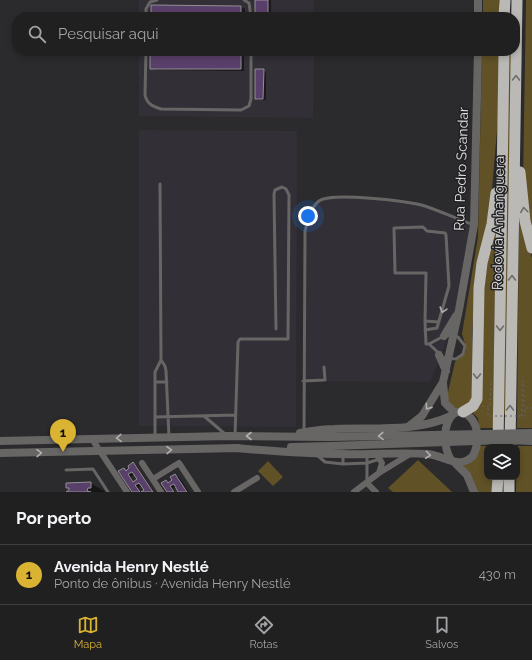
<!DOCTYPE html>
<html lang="pt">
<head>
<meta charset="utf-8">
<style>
  body { margin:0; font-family:Raleway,sans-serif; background:#28282a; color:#f1f3f6 }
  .controls { position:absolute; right:12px; bottom:12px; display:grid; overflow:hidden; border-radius:8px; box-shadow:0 2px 6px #0003 }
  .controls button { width:36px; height:36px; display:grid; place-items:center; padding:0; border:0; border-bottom:1px solid #3d3e3f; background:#202021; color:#f1f3f6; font:20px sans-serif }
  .you { position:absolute; left:308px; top:216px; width:14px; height:14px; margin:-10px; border:3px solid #fff; border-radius:50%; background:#1a73e8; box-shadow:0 0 0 6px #1a73e833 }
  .badge { display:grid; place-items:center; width:26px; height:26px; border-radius:50%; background:#dab333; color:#111; font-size:13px; font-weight:700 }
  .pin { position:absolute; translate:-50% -33px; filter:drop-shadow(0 1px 2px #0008) }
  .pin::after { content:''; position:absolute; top:21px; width:14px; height:12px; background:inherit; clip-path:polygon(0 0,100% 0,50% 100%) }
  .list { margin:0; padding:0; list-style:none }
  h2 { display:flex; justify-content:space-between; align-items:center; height:52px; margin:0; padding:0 16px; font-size:17px }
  h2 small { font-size:13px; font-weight:400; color:#a2a3a5 }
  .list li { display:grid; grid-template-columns:26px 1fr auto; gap:12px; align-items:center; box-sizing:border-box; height:60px; padding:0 16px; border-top:1px solid #3d3e3f }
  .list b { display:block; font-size:15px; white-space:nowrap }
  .list p { margin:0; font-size:13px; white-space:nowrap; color:#a2a3a5 }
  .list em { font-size:13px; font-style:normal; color:#a2a3a5 }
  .icon { flex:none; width:22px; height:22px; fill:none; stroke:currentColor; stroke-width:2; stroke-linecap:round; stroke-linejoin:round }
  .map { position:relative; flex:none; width:532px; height:492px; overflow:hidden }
  .search { position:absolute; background:#202021; box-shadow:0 2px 6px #0003; left:12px; right:12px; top:12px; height:44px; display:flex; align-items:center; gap:10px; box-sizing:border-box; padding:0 14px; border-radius:16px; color:#a2a3a5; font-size:15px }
  .sheet { height:112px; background:#202021 }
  nav { display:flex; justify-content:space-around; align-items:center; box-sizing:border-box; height:56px; border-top:1px solid #3d3e3f; background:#202021; font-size:11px; color:#a2a3a5 }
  nav a { display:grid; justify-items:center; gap:2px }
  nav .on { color:#dab333 }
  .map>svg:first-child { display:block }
  .built { fill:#332f37 }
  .green { fill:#605126 }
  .shadow { fill:#0007; fill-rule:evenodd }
  .building { fill:#59406a; stroke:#929093; fill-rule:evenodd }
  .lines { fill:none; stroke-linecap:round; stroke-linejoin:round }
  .path { stroke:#676668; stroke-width:1; stroke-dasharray:2 3; stroke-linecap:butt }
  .service { stroke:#676665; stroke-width:3 }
  .minor { stroke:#676665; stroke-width:6 }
  .tertiary { stroke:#676665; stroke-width:8 }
  .motorway { stroke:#bab9b6; stroke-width:11 }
  .path-bridge { stroke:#676668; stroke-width:1; stroke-dasharray:2 3; stroke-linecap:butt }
  .tertiary-bridge { stroke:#676665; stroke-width:8 }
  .oneway { stroke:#6e6c6c }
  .oneway2 { stroke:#b1b0b1 }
  .labels { text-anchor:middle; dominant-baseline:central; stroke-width:3; stroke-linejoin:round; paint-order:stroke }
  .street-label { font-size:14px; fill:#e2e1e3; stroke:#212022 }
</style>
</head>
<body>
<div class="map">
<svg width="532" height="492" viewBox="0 0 532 492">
  <rect width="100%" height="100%" fill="#2b2a2c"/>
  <!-- built -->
  <path class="built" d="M 139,0 L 314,0 L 314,17 L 139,17 Z
    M 139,51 L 314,51 L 313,118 L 139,116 Z
    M 139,130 L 297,131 L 296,427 L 139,426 Z
    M 327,197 L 375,198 L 426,207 L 474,225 L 459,310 L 430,382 L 303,381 L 305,231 L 311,211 L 317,200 Z"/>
  <!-- green -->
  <path class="green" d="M 483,0 L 499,0 L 499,17 L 483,17 Z
    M 526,0 L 532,0 L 532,243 L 523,181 Z
    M 482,51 L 499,51 L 498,118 L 490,213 L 474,301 L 472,333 L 474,396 L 472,402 L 463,409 L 452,409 L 447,399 L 448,392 L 455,362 L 465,353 L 466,347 L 462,334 L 478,237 Z
    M 508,51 L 512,51 L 507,414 L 503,414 Z
    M 519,213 L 532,258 L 532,428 L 517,428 Z
    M 496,220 L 493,428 L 479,428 L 478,418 L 472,412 L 483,279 Z
    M 478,446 L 493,446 L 487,447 L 487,477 L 492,477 L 492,492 L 476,492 L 462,466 L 470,463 Z
    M 517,446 L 532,446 L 532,492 L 516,492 Z
    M 418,460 L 452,492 L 393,492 L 388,488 Z
    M 268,461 L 283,477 L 273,486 L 258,471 Z"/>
  <!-- shadow -->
  <path class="shadow" d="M 256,0 L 271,0 L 271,17 L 256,17 Z
    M 152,6 L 241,7 L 245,9 L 245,17 L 152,17 Z
    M 151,51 L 244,51 L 244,71 L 155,70 L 151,68 Z
    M 263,70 L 266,72 L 266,100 L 258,100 L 256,99 Z
    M 133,463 L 136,465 L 154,492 L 143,492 L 145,491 L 142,485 L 138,488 L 141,492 L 133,492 L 124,469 L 127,471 ZM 134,474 L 138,480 L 134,482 L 131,477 Z
    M 175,475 L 179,477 L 189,492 L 180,492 L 177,486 L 173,488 L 175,492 L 168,492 L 166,481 L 169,483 L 173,481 Z
    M 90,483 L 106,492 L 67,492 L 70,489 L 67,487 Z"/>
  <!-- building -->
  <path class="building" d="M 255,0 L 268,0 L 268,17 L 255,17 Z
    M 151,5 L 241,6 L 241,17 L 151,17 Z
    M 150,51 L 241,51 L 241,69 L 150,69 Z
    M 255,69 L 264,69 L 263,99 L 255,99 Z
    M 133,462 L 153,492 L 141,492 L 144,490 L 139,483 L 135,485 L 140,492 L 132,492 L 118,471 L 124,468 L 126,471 L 129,468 L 128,466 ZM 132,472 L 137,479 L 133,482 L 128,474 Z
    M 175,474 L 187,492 L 178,492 L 174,484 L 170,486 L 174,492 L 167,492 L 161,483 L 166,480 L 168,483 L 172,480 L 170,477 Z
    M 91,482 L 91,488 L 88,488 L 87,491 L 91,492 L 66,492 L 69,490 L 69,488 L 66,488 L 66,483 Z"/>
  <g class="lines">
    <!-- path -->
    <path class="path" d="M 482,406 L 490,407 L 491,380
      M 488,408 L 488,416 L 491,416
      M 519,416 L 525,416 L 525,408
      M 522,416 L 522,381 L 524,382 L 524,408 L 532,408"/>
    <!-- service -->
    <path class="service" d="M 244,0 L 249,3 L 251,17
      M 146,17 L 146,9 L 150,2 L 157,0
      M 146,51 L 145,95 C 147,104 152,106 161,109 L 241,110 L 249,106 L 251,99 L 251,51
      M 425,321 L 426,344 L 429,344
      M 425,330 L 437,328 L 449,286 L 446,235 L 445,233 L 427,231 L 423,227 L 394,228 L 395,273 L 426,273 L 425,321 L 439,322
      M 454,335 L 458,337 L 465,346 L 463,354 L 456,359 L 444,358 L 429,344 L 444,336 Z
      M 161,360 L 165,366 L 166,371 L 169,437
      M 303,381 L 325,380 L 324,367
      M 155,382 L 167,382
      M 204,416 L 225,434
      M 155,417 L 235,415
      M 304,432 L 305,231 C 308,221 310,208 319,201 C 332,192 408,201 425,206 C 442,212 458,219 474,225
      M 235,436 L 238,342 L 240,339 L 288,339 L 289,195 L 286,189 L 282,187 L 275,190 L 274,194 L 276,329
      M 155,437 L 155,372 L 161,360 L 160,184
      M 343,454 L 343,464 L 367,463 L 380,459
      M 317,455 L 325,462 L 343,464
      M 367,455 L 367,481
      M 66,470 L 93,469 L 108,492"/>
    <!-- minor -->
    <path class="minor" d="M 92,439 L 127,492
      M 377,455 L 382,463 L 379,473
      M 142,463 L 161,492
      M 153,479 L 179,463 L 198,492
      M 367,483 L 376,492
      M 234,492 L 257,478
      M 354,492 L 379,473 L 410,454"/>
    <!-- tertiary -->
    <path class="tertiary" d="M 478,17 L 478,0
      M 444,336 L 456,316
      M 439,355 L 446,371
      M 443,383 L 445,403 L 455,413
      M 408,427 L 422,416 L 443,382 L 459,310 L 474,225 L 478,51
      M 300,433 C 311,431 322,429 334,429 C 373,427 414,433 451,416
      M 0,441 L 228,436 L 330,437
      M 291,447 L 331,446
      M 235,448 C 271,451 306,454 342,454 C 371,455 400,452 428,454 C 445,456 459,470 473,456 C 491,418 448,390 445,436 C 445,445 446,452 451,460
      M 0,453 L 239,448
      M 455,463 L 467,475 L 474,492"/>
    <!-- motorway -->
    <path class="motorway" d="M 504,17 L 505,0
      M 520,172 L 525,221 L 532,248
      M 463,412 L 473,406 L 477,399 L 479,288 L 482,263 L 492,224 L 496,193
      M 498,447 L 504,51
      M 510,447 L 517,0
      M 497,492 L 498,477
      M 509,492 L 509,477"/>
    <!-- path-bridge -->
    <path class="path-bridge" d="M 495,416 L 519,416"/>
    <!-- tertiary-bridge -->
    <path class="tertiary-bridge" d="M 330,437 L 532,433
      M 331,446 L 505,440 L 532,441"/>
  </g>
  <!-- one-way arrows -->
  <defs><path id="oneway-chevron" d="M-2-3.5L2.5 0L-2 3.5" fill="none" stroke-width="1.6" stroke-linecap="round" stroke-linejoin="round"/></defs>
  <g class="oneway">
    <use href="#oneway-chevron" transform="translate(516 78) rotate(-89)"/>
    <use href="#oneway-chevron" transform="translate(524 210) rotate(-97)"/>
    <use href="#oneway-chevron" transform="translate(512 278) rotate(-89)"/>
    <use href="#oneway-chevron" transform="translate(500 328) rotate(91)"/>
    <use href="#oneway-chevron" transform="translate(477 376) rotate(91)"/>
    <use href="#oneway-chevron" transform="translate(510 408) rotate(-89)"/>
  </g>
  <g class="oneway2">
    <use href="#oneway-chevron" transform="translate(443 310) rotate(106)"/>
    <use href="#oneway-chevron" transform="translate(428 407) rotate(125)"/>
    <use href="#oneway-chevron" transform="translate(249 436) rotate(180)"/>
    <use href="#oneway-chevron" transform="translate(381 436) rotate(178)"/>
    <use href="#oneway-chevron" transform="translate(119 438) rotate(178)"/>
    <use href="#oneway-chevron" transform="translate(169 450) rotate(-1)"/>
    <use href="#oneway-chevron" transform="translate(39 453) rotate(-1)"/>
    <use href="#oneway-chevron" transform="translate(428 455) rotate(6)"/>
  </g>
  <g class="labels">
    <!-- street labels -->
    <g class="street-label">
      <text transform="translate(461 169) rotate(-88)">Rua Pedro Scandar</text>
      <text transform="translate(498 223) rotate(-89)">Rodovia Anhanguera</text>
    </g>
  </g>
</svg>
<div class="controls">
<button><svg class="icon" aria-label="layers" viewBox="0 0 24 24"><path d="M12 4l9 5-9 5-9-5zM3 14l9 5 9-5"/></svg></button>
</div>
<div class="you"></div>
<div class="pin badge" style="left:63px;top:452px">1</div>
<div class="search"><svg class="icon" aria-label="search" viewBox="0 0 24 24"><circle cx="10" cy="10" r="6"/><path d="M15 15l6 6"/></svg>Pesquisar aqui</div>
</div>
<section class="sheet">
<h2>Por perto<small></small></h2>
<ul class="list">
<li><span class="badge">1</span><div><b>Avenida Henry Nestlé</b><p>Ponto de ônibus · Avenida Henry Nestlé</p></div><em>430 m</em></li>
</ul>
</section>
<nav>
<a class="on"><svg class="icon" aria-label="map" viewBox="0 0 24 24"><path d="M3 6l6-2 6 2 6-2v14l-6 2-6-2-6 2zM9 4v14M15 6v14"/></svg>Mapa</a>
<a><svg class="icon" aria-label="directions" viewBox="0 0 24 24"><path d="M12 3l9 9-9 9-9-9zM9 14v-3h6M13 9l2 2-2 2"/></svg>Rotas</a>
<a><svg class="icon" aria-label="saved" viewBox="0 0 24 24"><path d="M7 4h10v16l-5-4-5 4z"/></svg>Salvos</a>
</nav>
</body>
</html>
